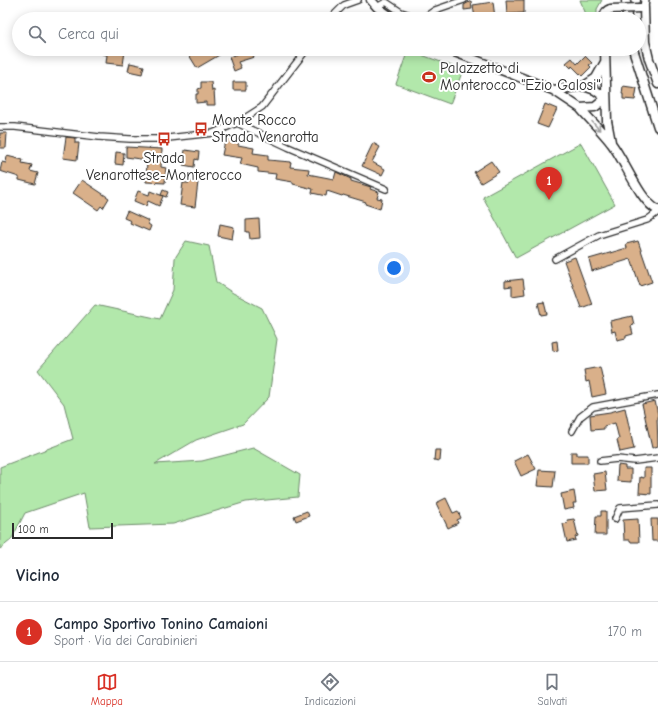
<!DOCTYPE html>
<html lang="it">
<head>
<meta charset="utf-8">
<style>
  body { margin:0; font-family:"Comic Neue",sans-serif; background:#f6f6f7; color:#1f2937 }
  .scale { position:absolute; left:12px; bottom:10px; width:101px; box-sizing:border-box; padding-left:4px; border:2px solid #2b2b2b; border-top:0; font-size:11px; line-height:14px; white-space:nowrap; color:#2b2b2b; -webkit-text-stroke:3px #fff; paint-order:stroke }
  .you { position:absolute; left:394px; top:268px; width:14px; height:14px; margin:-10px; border:3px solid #fff; border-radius:50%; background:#1a73e8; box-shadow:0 0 0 6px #1a73e833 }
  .badge { display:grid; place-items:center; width:26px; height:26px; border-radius:50%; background:#d93025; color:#fff; font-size:13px; font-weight:700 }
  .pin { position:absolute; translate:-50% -33px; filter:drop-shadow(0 1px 2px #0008) }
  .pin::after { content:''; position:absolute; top:21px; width:14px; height:12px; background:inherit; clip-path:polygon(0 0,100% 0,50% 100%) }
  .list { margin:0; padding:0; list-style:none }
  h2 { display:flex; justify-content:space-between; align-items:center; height:52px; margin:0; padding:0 16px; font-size:17px }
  h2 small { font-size:13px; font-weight:400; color:#747a83 }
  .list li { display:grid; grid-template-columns:26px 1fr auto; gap:12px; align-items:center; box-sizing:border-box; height:60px; padding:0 16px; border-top:1px solid #e0e1e3 }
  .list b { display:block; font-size:15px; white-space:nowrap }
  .list p { margin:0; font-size:13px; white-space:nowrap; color:#747a83 }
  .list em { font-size:13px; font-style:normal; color:#747a83 }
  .icon { flex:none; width:22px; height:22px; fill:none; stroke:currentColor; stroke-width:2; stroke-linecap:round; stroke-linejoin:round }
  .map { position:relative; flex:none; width:658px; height:549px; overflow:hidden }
  .search { position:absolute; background:#fff; box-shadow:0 2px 10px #0003; left:12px; right:12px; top:12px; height:44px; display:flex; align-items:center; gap:10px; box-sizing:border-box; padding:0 14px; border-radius:22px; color:#747a83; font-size:15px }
  .sheet { height:112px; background:#fff }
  nav { display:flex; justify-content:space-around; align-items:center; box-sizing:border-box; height:56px; border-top:1px solid #e0e1e3; background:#fff; font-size:11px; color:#747a83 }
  nav a { display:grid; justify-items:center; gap:2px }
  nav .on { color:#d93025 }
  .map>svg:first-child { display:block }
  .green { fill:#b2e8ab; stroke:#6e8a6b }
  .building { fill:#d9b08a; stroke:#2b2b2b }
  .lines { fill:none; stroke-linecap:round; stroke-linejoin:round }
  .minor-casing { stroke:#2b2b2b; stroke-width:8 }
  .tertiary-casing { stroke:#2b2b2b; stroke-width:10 }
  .secondary-casing { stroke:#2b2b2b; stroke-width:11 }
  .minor { stroke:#fff; stroke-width:5.5 }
  .tertiary { stroke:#fff; stroke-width:7 }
  .secondary { stroke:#fff; stroke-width:8 }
  .secondary-bridge-casing { stroke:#2b2b2b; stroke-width:11; stroke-linecap:butt }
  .secondary-bridge { stroke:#fff; stroke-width:8 }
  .oneway { stroke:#a0a0a0 }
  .labels { text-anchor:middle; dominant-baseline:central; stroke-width:4; stroke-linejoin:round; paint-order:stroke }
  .poi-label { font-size:15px; fill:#2b2b2b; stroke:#fff; text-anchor:start }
</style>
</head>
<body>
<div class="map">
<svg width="658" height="549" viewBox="0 0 658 549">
  <rect width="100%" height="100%" fill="#fff"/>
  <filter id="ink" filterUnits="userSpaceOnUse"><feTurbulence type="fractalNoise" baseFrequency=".025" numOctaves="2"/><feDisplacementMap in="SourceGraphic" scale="8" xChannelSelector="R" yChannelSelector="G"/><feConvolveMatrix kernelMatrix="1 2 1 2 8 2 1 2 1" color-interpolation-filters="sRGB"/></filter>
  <g filter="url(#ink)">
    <!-- green -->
    <path class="green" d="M 580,0 L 602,0 L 597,9 L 597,19 L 588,19 Z
      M 408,50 L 463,70 L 450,104 L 396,84 Z
      M 581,143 L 615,204 L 516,258 L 483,197 Z
      M 186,241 L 209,246 L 216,282 L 233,293 L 262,308 L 277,339 L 269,397 L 243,424 L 196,440 L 155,464 L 202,461 L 253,448 L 300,475 L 298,497 L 246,502 L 173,524 L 90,527 L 84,493 L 25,513 L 11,540 L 0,549 L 0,467 L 73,439 L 64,404 L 38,370 L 95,305 L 160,319 L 173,290 L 175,258 Z"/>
    <!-- building -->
    <path class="building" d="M 506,0 L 524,0 L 524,13 L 507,14 Z
      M 471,1 L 472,9 L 464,10 L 464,5 Z
      M 493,2 L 495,18 L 475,19 L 473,5 Z
      M 103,49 L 125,51 L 123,65 L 106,63 L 107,55 L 102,54 Z
      M 199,49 L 218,49 L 221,54 L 197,68 L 189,55 Z
      M 251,49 L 254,57 L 238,62 L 241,68 L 234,71 L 229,57 Z
      M 585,56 L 592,63 L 589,65 L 591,67 L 582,76 L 572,66 L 571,68 L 566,63 L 572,58 L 577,64 Z
      M 130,63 L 144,66 L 142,74 L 128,71 Z
      M 201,82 L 211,82 L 212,91 L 214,90 L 215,105 L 206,105 L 206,102 L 196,103 L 196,94 L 198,94 L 198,89 L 201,88 Z
      M 233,82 L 246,82 L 246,90 L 233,90 Z
      M 623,86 L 637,88 L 635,100 L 623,99 L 623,94 L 622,94 Z
      M 545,104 L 557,109 L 548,128 L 537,124 Z
      M 0,133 L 7,133 L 6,148 L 0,148 Z
      M 226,136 L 239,138 L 238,145 L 254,148 L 253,153 L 268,155 L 268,160 L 291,162 L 290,167 L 309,169 L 308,174 L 334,179 L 336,172 L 351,179 L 351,181 L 371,187 L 370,189 L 379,192 L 377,198 L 382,199 L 380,209 L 365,204 L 366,202 L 343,195 L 342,196 L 327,191 L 326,196 L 312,193 L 313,189 L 293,184 L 293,182 L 275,179 L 276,174 L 258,172 L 258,168 L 240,164 L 242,158 L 222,155 Z
      M 66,137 L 75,138 L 75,143 L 79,143 L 77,160 L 63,158 Z
      M 373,143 L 380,147 L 372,162 L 385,169 L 382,175 L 362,166 Z
      M 126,147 L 162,149 L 161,167 L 166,168 L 165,183 L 146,182 L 147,160 L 126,157 Z
      M 185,150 L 199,152 L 198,160 L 195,159 L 194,167 L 183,165 Z
      M 116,152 L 124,153 L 123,165 L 115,164 Z
      M 7,156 L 23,160 L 22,163 L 32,165 L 30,171 L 38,173 L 35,184 L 19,180 L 19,177 L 0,171 L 2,162 L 6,163 Z
      M 491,161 L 499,172 L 481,183 L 474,172 Z
      M 82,180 L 109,198 L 103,208 L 101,206 L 98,210 L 73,193 Z
      M 190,181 L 198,182 L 195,207 L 180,205 L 183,183 L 189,183 Z
      M 163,190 L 168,192 L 166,197 L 161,195 Z
      M 138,191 L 149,195 L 150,191 L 163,196 L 159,206 L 148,201 L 146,206 L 134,201 Z
      M 127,211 L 149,221 L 148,224 L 151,226 L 149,231 L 130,223 L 131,221 L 124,218 Z
      M 259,219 L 260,238 L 250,239 L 249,232 L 246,232 L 246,220 Z
      M 220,224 L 234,227 L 232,239 L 218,236 Z
      M 638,241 L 652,282 L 640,286 L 631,259 L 592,271 L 589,259 L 627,248 L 626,244 Z
      M 575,257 L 592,304 L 581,308 L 564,261 Z
      M 523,279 L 525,294 L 512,296 L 512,286 L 505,287 L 505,281 Z
      M 544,302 L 547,314 L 541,315 L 538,303 Z
      M 632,316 L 634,325 L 631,326 L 633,334 L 626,336 L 626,338 L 617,340 L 615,331 L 612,332 L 610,321 Z
      M 557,341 L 558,350 L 553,351 L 552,342 Z
      M 600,367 L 606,394 L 592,397 L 589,381 L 586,382 L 584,370 Z
      M 655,401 L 658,415 L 657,417 L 658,446 L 652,448 L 642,404 Z
      M 625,408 L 634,449 L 620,452 L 617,440 L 619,439 L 615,423 L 604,426 L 604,429 L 591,430 L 590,415 L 610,412 Z
      M 435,450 L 441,450 L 440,461 L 434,460 Z
      M 571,452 L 577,452 L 577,455 L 588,455 L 588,463 L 571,463 Z
      M 528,454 L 536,469 L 521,476 L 514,461 Z
      M 618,465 L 625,466 L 625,469 L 631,469 L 631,482 L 617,481 Z
      M 644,468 L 651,468 L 651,494 L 639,493 L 640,477 L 644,478 Z
      M 539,470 L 555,471 L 553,487 L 537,486 Z
      M 605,472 L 607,490 L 595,491 L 593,474 Z
      M 574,491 L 576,503 L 573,503 L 574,508 L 564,510 L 561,494 Z
      M 446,498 L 453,513 L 458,511 L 461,518 L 457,520 L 458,523 L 448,528 L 436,503 Z
      M 307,511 L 309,516 L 296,521 L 294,516 Z
      M 601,511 L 606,511 L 606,535 L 595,535 L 596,516 L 601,516 Z
      M 574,519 L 578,536 L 575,537 L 576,540 L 567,542 L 563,524 L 568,523 L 567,520 Z
      M 638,519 L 639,542 L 631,542 L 630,540 L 624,540 L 623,520 Z
      M 651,519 L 658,519 L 658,541 L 652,541 Z"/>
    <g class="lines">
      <!-- minor casing -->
      <g class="minor-casing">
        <path id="minor" d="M 377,7 L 386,2 L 401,12 L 422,19 L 435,10 L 464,0
          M 330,19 L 344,5 L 358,0
          M 237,123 L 288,147 L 386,189
          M 0,127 L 15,127 L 99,137 L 130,139 L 159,139 L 213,133 L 237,123 L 262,107 L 307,49
          M 555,259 L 599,235 L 647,220 L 658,212
          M 572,431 L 580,417 L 593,407 L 658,395
          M 600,461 L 617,459 L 635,461 L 658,458
          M 615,519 L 620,508 L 658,505"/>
      </g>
      <!-- tertiary casing -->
      <g class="tertiary-casing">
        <path id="tertiary" d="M 644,8 L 645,0"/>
      </g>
      <!-- secondary casing -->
      <g class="secondary-casing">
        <path id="secondary" d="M 371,0 L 377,7 L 394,19
          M 626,0 L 627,19
          M 640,8 L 644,8 L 645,42 L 649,59 L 658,84
          M 604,19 C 604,14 606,10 611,9
          M 447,49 L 553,90 L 580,108 L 595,107 L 606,98
          M 605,49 L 607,121 L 611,142
          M 633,49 L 658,127
          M 584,86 L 596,78 L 605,62
          M 553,90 L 584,86 L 595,90 L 606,98
          M 580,108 C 590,120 602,131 611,143 C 624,159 640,202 658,210"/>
      </g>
      <!-- minor -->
      <use href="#minor" class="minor"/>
      <!-- tertiary -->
      <use href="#tertiary" class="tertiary"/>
      <!-- secondary -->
      <use href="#secondary" class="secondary"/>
      <!-- secondary-bridge casing -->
      <g class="secondary-bridge-casing">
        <path id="secondary-bridge" d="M 611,9 L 640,8"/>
      </g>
      <!-- secondary-bridge -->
      <use href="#secondary-bridge" class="secondary-bridge"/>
    </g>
    <!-- one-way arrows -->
    <defs><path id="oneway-shaft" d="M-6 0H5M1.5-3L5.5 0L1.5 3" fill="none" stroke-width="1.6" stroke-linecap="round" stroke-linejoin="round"/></defs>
    <use class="oneway" href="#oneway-shaft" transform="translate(596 126) rotate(48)"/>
  </g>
  <!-- icons -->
  <defs>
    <g id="stadium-bare" transform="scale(1.08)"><path d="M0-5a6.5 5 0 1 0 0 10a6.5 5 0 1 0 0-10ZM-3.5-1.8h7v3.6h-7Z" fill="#c8321e" stroke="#fff" stroke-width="2.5" paint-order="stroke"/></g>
    <g id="bus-bare" transform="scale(1.08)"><path d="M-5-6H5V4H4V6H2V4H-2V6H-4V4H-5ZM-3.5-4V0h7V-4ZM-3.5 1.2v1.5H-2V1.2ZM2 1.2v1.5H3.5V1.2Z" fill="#c8321e" stroke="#fff" stroke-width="2.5" paint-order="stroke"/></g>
  </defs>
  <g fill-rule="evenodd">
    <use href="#stadium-bare" x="429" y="77"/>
    <use href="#bus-bare" x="201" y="129"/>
    <use href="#bus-bare" x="164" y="139"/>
  </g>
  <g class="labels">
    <!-- poi labels -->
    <g class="poi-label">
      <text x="440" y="68">Palazzetto di<tspan x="440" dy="17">Monterocco "Ezio Galosi"</tspan></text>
      <text x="212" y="120">Monte Rocco<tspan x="212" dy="17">Strada Venarotta</tspan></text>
      <text x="164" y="158" text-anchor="middle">Strada<tspan x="164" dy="17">Venarottese-Monterocco</tspan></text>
    </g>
  </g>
</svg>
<div class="scale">100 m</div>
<div class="you"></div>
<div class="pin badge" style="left:549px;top:200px">1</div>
<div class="search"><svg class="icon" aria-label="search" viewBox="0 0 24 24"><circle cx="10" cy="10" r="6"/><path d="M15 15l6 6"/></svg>Cerca qui</div>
</div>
<section class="sheet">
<h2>Vicino<small></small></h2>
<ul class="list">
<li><span class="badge">1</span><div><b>Campo Sportivo Tonino Camaioni</b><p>Sport · Via dei Carabinieri</p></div><em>170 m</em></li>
</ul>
</section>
<nav>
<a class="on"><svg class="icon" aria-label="map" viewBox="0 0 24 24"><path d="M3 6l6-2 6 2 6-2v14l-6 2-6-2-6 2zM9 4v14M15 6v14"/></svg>Mappa</a>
<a><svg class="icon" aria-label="directions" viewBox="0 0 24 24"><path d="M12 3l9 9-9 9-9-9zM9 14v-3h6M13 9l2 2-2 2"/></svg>Indicazioni</a>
<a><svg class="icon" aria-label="saved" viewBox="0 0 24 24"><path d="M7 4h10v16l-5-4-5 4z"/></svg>Salvati</a>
</nav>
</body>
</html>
